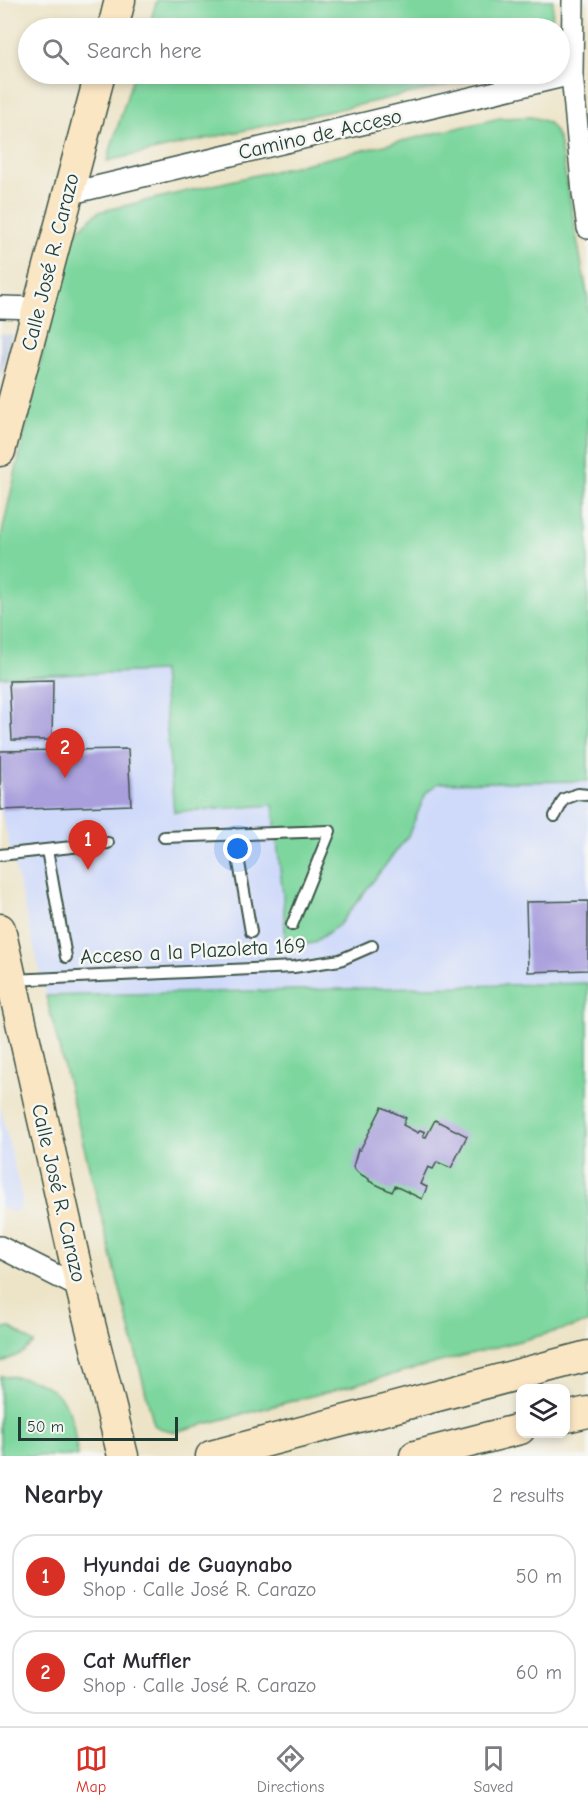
<!DOCTYPE html>
<html lang="en">
<head>
<meta charset="utf-8">
<style>
  body { margin:0; font-family:"Comic Neue",sans-serif; background:#f7f7f7; color:#2b2b33 }
  .controls { position:absolute; right:18px; bottom:18px; display:grid; overflow:hidden; border-radius:12px; box-shadow:0 3px 9px #0003 }
  .controls button { width:54px; height:54px; display:grid; place-items:center; padding:0; border:0; border-bottom:2px solid #e1e1e2; background:#fff; color:#2b2b33; font:30px sans-serif }
  .scale { position:absolute; left:18px; bottom:15px; width:160px; box-sizing:border-box; padding-left:6px; border:3px solid #1f3d34; border-top:0; font-size:16px; line-height:21px; white-space:nowrap; color:#1f3d34; -webkit-text-stroke:4px #f6f6f2; paint-order:stroke }
  .you { position:absolute; left:238px; top:849px; width:21px; height:21px; margin:-15px; border:4px solid #fff; border-radius:50%; background:#1a73e8; box-shadow:0 0 0 9px #1a73e833 }
  .badge { display:grid; place-items:center; width:39px; height:39px; border-radius:50%; background:#d93025; color:#fff; font-size:20px; font-weight:700 }
  .pin { position:absolute; translate:-50% -50px; filter:drop-shadow(0 2px 3px #0008) }
  .pin::after { content:''; position:absolute; top:32px; width:21px; height:18px; background:inherit; clip-path:polygon(0 0,100% 0,50% 100%) }
  .list { margin:0; padding:0; list-style:none }
  h2 { display:flex; justify-content:space-between; align-items:center; height:78px; margin:0; padding:0 24px; font-size:26px }
  h2 small { font-size:20px; font-weight:400; color:#7c7c81 }
  .list li { display:grid; grid-template-columns:39px 1fr auto; gap:18px; align-items:center; box-sizing:border-box; height:84px; margin:0 12px 12px; padding:0 12px; border:2px solid #e1e1e2; border-radius:24px }
  .list b { display:block; font-size:22px; white-space:nowrap }
  .list p { margin:0; font-size:20px; white-space:nowrap; color:#7c7c81 }
  .list em { font-size:20px; font-style:normal; color:#7c7c81 }
  .icon { flex:none; width:33px; height:33px; fill:none; stroke:currentColor; stroke-width:2; stroke-linecap:round; stroke-linejoin:round }
  .map { position:relative; flex:none; width:588px; height:1456px; overflow:hidden }
  .search { position:absolute; background:#fff; box-shadow:0 3px 9px #0003; left:18px; right:18px; top:18px; height:66px; display:flex; align-items:center; gap:15px; box-sizing:border-box; padding:0 21px; border-radius:33px; color:#7c7c81; font-size:22px }
  .sheet { height:270px; background:#fff }
  nav { display:flex; justify-content:space-around; align-items:center; box-sizing:border-box; height:84px; border-top:2px solid #e1e1e2; background:#fff; font-size:16px; color:#7c7c81 }
  nav a { display:grid; justify-items:center; gap:3px }
  nav .on { color:#d93025 }
  .map>svg:first-child { display:block }
  .built { fill:#cfdafa }
  .industrial { fill:#bac4de }
  .green { fill:#7cd69d; stroke:#4e8a68; stroke-width:1.5 }
  .building { fill:#a99fdc }
  .lines { fill:none; stroke-linecap:round; stroke-linejoin:round }
  .lane-casing { stroke:#3e564a; stroke-width:14 }
  .street-casing { stroke:#3e564a; stroke-width:24 }
  .secondary-casing { stroke:#3e564a; stroke-width:33 }
  .lane { stroke:#fff; stroke-width:10 }
  .street { stroke:#fff; stroke-width:21 }
  .secondary { stroke:#fbe6c4; stroke-width:30 }
  .labels { text-anchor:middle; dominant-baseline:central; stroke-width:5; stroke-linejoin:round; paint-order:stroke }
  .street-label { font-size:21px; fill:#1f3d34; stroke:#f6f6f2 }
</style>
</head>
<body>
<div class="map">
<svg width="588" height="1456" viewBox="0 0 588 1456">
  <rect width="100%" height="100%" fill="#f6f6f2"/>
  <filter id="ink" filterUnits="userSpaceOnUse"><feTurbulence type="fractalNoise" baseFrequency=".0167" numOctaves="2"/><feDisplacementMap in="SourceGraphic" scale="12" xChannelSelector="R" yChannelSelector="G"/><feConvolveMatrix kernelMatrix="1 2 1 2 8 2 1 2 1" color-interpolation-filters="sRGB"/></filter>
  <filter id="wash" filterUnits="userSpaceOnUse"><feTurbulence type="fractalNoise" baseFrequency=".008" numOctaves="4" result="noise"/><feDisplacementMap in="SourceGraphic" scale="24" xChannelSelector="R" yChannelSelector="G"/><feGaussianBlur stdDeviation="1.35" result="paint"/><feColorMatrix in="noise" values="0 0 0 0 0 0 0 0 0 0 0 0 0 0 0 0 0 1.4 0 .05"/><feComposite in="paint" operator="in"/></filter>
  <g filter="url(#wash)">
    <rect width="100%" height="100%" fill="#ede4c8"/>
    <!-- built -->
    <path class="built" d="M 163,671 L 174,811 L 273,805 L 283,895 L 286,947 L 313,943 L 339,925 L 408,836 L 426,793 L 439,783 L 588,781 L 588,983 L 46,996 L 0,807 L 0,677 Z
      M 0,1105 L 22,1198 L 20,1210 L 12,1212 L 0,1207 Z"/>
    <!-- industrial -->
    <path class="industrial" d="M 0,334 L 13,334 L 0,378 Z"/>
    <!-- green -->
    <path class="green" d="M 157,0 L 553,0 L 552,28 L 148,28 Z
      M 134,74 L 497,74 L 107,161 Z
      M 531,117 C 550,121 551,123 559,140 L 588,299 L 588,781 L 439,783 L 426,793 L 408,836 L 339,925 L 313,943 L 286,948 L 283,895 L 273,805 L 174,812 L 162,671 L 0,677 L 0,541 L 63,263 L 76,232 L 98,212 L 500,118 Z
      M 588,983 L 588,1323 L 175,1432 L 159,1428 L 154,1425 L 46,996 Z
      M 0,1328 L 11,1328 L 34,1343 L 22,1353 L 0,1363 Z
      M 0,1376 C 29,1376 58,1383 70,1414 C 75,1426 75,1442 78,1456 L 0,1456 Z"/>
    <g id="blocks">
      <!-- building -->
      <path class="building" d="M 53,680 L 52,740 L 12,740 L 9,681 Z
        M 128,749 L 131,805 L 1,810 L 0,751 Z
        M 588,901 L 588,970 L 528,972 L 526,902 Z
        M 382,1107 L 406,1118 L 403,1125 L 418,1133 L 420,1130 L 425,1132 L 423,1136 L 426,1137 L 435,1120 L 467,1136 L 451,1168 L 437,1162 L 433,1169 L 428,1167 L 420,1184 L 427,1187 L 422,1199 L 395,1186 L 392,1192 L 369,1181 L 369,1179 L 358,1173 L 353,1167 L 358,1149 L 360,1150 Z"/>
    </g>
  </g>
  <g filter="url(#ink)">
    <use href="#blocks" fill-opacity="0" stroke="#3e564a" stroke-width="1.5"/>
    <g class="lines">
      <!-- lane casing -->
      <g class="lane-casing">
        <path id="lane" d="M 555,816 L 564,799 L 578,794 L 588,795
          M 234,834 L 251,932
          M 164,837 L 330,831 L 292,925
          M 47,850 L 66,957
          M 0,855 L 108,843
          M 12,980 L 294,967 L 340,960 L 372,946"/>
      </g>
      <!-- street casing -->
      <g class="street-casing">
        <path id="street" d="M 573,0 L 572,74 L 583,193 L 588,228
          M 67,194 L 572,74
          M 0,307 L 38,308
          M 0,1247 L 81,1288"/>
      </g>
      <!-- secondary casing -->
      <g class="secondary-casing">
        <path id="secondary" d="M 113,28 L 120,0
          M 0,451 L 100,74
          M 0,929 L 81,1288 L 123,1456
          M 566,1417 L 588,1412
          M 211,1456 L 588,1356
          M 415,1456 L 520,1429"/>
      </g>
      <!-- lane -->
      <use href="#lane" class="lane"/>
      <!-- street -->
      <use href="#street" class="street"/>
      <!-- secondary -->
      <use href="#secondary" class="secondary"/>
    </g>
  </g>
  <g class="labels">
    <!-- street labels -->
    <g class="street-label">
      <text transform="translate(320 134) rotate(-13)">Camino de Acceso</text>
      <text transform="translate(50 262) rotate(-76)">Calle José R. Carazo</text>
      <text transform="translate(193 951) rotate(-3)">Acceso a la Plazoleta 169</text>
      <text transform="translate(59 1193) rotate(77)">Calle José R. Carazo</text>
    </g>
  </g>
</svg>
<div class="controls">
<button><svg class="icon" aria-label="layers" viewBox="0 0 24 24"><path d="M12 4l9 5-9 5-9-5zM3 14l9 5 9-5"/></svg></button>
</div>
<div class="scale">50 m</div>
<div class="you"></div>
<div class="pin badge" style="left:88px;top:870px">1</div>
<div class="pin badge" style="left:65px;top:778px">2</div>
<div class="search"><svg class="icon" aria-label="search" viewBox="0 0 24 24"><circle cx="10" cy="10" r="6"/><path d="M15 15l6 6"/></svg>Search here</div>
</div>
<section class="sheet">
<h2>Nearby<small>2 results</small></h2>
<ul class="list">
<li><span class="badge">1</span><div><b>Hyundai de Guaynabo</b><p>Shop · Calle José R. Carazo</p></div><em>50 m</em></li>
<li><span class="badge">2</span><div><b>Cat Muffler</b><p>Shop · Calle José R. Carazo</p></div><em>60 m</em></li>
</ul>
</section>
<nav>
<a class="on"><svg class="icon" aria-label="map" viewBox="0 0 24 24"><path d="M3 6l6-2 6 2 6-2v14l-6 2-6-2-6 2zM9 4v14M15 6v14"/></svg>Map</a>
<a><svg class="icon" aria-label="directions" viewBox="0 0 24 24"><path d="M12 3l9 9-9 9-9-9zM9 14v-3h6M13 9l2 2-2 2"/></svg>Directions</a>
<a><svg class="icon" aria-label="saved" viewBox="0 0 24 24"><path d="M7 4h10v16l-5-4-5 4z"/></svg>Saved</a>
</nav>
</body>
</html>
